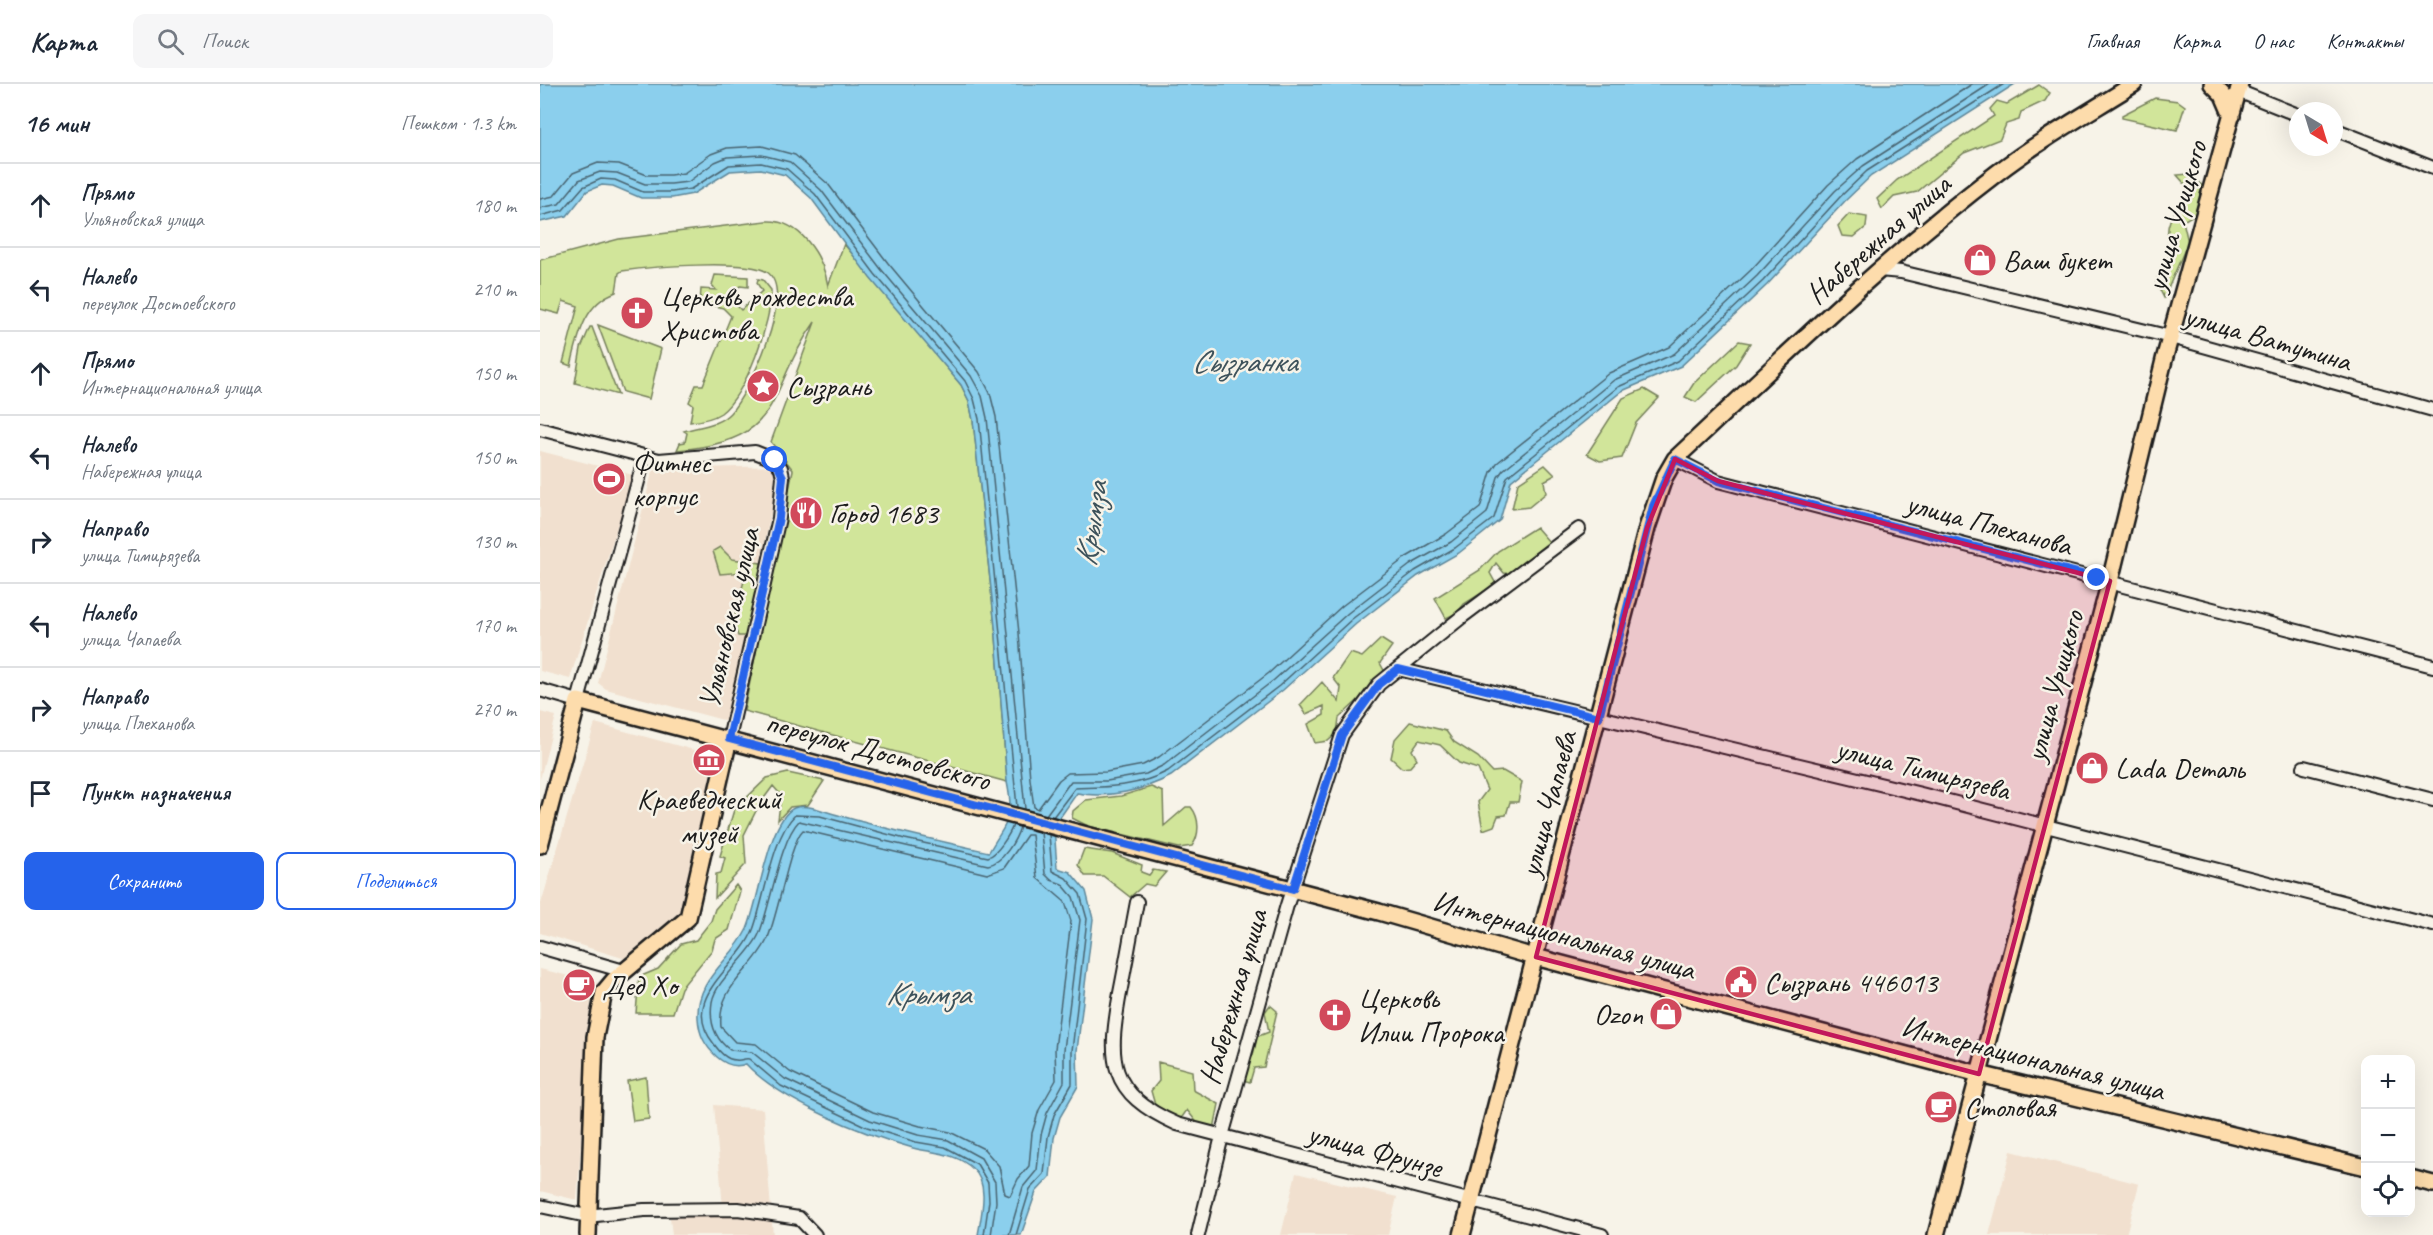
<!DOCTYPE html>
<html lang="ru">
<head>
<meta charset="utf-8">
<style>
  body { margin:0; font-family:Caveat,sans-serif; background:#f6f6f7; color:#1f2937 }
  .controls { position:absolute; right:18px; bottom:18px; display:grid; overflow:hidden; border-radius:12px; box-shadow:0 6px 24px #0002 }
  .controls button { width:54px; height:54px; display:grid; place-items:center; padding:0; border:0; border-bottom:2px solid #e0e1e3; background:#fff; color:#1f2937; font:30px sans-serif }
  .compass { position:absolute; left:1749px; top:18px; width:54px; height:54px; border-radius:50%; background:#fff; box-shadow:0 6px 24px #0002; rotate:142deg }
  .stop { position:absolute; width:18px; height:18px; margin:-14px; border:4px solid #2563eb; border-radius:50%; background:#fff }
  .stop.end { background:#2563eb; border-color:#fff; box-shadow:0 2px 6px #0008 }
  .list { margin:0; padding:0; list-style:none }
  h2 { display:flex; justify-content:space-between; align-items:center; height:78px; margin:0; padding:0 24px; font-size:26px }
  h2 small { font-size:20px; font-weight:400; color:#747a83 }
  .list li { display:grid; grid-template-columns:39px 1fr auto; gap:18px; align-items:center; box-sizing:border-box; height:84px; padding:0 24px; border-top:2px solid #e0e1e3 }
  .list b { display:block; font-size:22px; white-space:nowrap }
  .list p { margin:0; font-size:20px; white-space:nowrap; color:#747a83 }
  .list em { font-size:20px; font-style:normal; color:#747a83 }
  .actions { display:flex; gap:12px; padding:18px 24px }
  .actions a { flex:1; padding:14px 0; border:2px solid #2563eb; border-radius:12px; text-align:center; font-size:21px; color:#2563eb }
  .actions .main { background:#2563eb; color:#fff }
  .icon { flex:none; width:33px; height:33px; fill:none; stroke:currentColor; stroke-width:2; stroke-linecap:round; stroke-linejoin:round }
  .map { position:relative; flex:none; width:1893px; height:1151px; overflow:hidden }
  header { display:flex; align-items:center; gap:36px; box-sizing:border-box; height:84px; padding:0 30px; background:#fff; border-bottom:2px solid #e0e1e3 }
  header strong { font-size:28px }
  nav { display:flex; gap:33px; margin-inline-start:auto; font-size:21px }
  .search { width:420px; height:54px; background:#f6f6f7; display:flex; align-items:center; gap:15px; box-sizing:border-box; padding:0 21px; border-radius:12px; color:#747a83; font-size:22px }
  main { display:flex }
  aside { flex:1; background:#fff }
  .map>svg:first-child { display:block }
  .built { fill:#f1e0cf }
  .green { fill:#d1e59a; stroke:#76805b; stroke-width:1.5 }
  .water { fill:#8bcfed; stroke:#5f8799; stroke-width:1.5 }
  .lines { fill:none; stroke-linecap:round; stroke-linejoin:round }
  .shore { stroke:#486470; stroke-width:1.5 }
  .minor-casing { stroke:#1c1c1c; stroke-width:16 }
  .major-casing { stroke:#1c1c1c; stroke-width:20 }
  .minor { stroke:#f7f3e8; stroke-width:12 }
  .major { stroke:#fddcac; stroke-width:15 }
  .route { stroke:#2563eb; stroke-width:8 }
  .marked { fill:#c2185b; fill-opacity:0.2; stroke:#c2185b; stroke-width:4.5; stroke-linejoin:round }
  .labels { text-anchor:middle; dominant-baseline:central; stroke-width:5; stroke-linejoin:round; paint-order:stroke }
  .street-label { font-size:30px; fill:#1c1c1c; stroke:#f7f3e8 }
  .poi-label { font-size:30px; fill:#1c1c1c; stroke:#f7f3e8; text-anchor:start }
  .water-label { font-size:32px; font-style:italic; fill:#3d525b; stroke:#f7f3e8 }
</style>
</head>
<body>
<header>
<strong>Карта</strong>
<div class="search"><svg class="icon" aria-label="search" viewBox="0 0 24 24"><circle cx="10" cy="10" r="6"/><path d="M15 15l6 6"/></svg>Поиск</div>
<nav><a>Главная</a><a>Карта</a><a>О нас</a><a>Контакты</a></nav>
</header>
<main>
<aside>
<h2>16 мин<small>Пешком · 1.3 km</small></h2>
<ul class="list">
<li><svg class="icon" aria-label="ahead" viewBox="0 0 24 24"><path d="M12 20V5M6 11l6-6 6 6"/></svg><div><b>Прямо</b><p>Ульяновская улица</p></div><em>180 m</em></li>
<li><svg class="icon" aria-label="left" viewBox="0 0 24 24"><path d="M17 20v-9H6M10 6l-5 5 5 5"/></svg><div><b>Налево</b><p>переулок Достоевского</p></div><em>210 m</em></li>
<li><svg class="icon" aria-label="ahead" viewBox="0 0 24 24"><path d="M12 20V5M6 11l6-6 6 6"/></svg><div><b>Прямо</b><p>Интернациональная улица</p></div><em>150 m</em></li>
<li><svg class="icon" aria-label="left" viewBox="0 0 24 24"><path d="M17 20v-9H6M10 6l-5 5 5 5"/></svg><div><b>Налево</b><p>Набережная улица</p></div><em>150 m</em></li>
<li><svg class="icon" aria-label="right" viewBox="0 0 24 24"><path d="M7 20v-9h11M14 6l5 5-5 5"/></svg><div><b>Направо</b><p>улица Тимирязева</p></div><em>130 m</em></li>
<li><svg class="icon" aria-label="left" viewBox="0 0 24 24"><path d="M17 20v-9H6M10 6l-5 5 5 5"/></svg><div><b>Налево</b><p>улица Чапаева</p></div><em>170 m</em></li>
<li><svg class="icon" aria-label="right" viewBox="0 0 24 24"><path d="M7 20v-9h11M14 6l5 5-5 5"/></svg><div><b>Направо</b><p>улица Плеханова</p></div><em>270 m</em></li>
<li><svg class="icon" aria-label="arrive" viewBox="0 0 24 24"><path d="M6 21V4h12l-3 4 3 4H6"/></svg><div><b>Пункт назначения</b></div></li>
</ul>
<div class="actions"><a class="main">Сохранить</a><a>Поделиться</a></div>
</aside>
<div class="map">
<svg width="1893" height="1151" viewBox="0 0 1893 1151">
  <rect width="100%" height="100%" fill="#f7f3e8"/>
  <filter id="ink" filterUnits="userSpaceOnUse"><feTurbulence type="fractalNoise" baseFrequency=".0167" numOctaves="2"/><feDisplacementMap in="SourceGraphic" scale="12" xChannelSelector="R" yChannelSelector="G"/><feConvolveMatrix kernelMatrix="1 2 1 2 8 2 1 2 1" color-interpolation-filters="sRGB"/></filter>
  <g filter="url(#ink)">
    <!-- built -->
    <path class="built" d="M 0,367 L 93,391 L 30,595 L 0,587 Z
      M 241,382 L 187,637 L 66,605 L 58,599 L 113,385 Z
      M 0,628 L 16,632 L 0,695 Z
      M 55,639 L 183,674 L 143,826 L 86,875 L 0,849 L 0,823 Z
      M 0,885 L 58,899 L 51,919 L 37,1116 L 0,1107 Z
      M 174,1021 L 223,1025 L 233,1151 L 132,1151 L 130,1134 L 183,1124 Z
      M 1471,1067 L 1599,1100 L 1586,1151 L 1449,1151 Z
      M 756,1089 L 857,1113 L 848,1151 L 741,1151 Z"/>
    <!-- green -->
    <path class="green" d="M 1499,1 L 1510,9 L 1505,17 L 1481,28 L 1479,36 L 1466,40 L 1460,55 L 1424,69 L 1377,108 L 1354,113 L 1342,125 L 1337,115 L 1357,96 L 1454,32 L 1450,25 L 1457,17 L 1467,20 Z
      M 1615,14 L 1638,17 L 1645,22 L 1637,46 L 1582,34 L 1582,31 Z
      M 1649,90 L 1666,105 L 1662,126 L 1643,137 L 1648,158 L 1624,214 L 1616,198 L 1621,183 L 1632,168 C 1620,140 1634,127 1652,108 L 1637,91 Z
      M 1309,130 L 1327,133 L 1326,143 L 1314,153 L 1302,152 L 1298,142 Z
      M 226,137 C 260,135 283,172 288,202 L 304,160 L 421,301 L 429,317 L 433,336 L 456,552 L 467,698 L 204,627 L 253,386 L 231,358 L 275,238 C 224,309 248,357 137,366 L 140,359 L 145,358 L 147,349 L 144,347 C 159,342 178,342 190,329 C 209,309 257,208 227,188 C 206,175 109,183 82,187 L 79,189 L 76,208 C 44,219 38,253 31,282 L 23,279 L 38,222 L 23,217 L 19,230 L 0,225 L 0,176 L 79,155 Z
      M 175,191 L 208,193 L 208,203 L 200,202 L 188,212 L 201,226 L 222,207 L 217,199 L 218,195 L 223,196 L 231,206 C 232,237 206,310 181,329 C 172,335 161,337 150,338 L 153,321 L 149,318 L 156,301 L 163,301 L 191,232 L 183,224 L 160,218 L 161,205 L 176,206 L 172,201 Z
      M 58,241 L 121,265 L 109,315 L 83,308 Z
      M 50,243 L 52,243 L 78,311 L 35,299 L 41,264 Z
      M 1199,257 L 1210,259 L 1196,281 L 1156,318 L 1145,313 L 1154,299 Z
      M 1104,305 L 1119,314 L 1096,339 L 1082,374 L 1060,377 L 1047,370 L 1083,314 Z
      M 1005,381 L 1015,391 L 1004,397 L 1006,409 L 989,423 L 972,425 L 978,399 Z
      M 996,443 L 1009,458 L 981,480 L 975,490 L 964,489 L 956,479 L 950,489 L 956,500 L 924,520 L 917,529 L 906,534 L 895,514 L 940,486 L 958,467 Z
      M 180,463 L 192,475 L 228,480 L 212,544 L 205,552 L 198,552 L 193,537 L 204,497 L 204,488 L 180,490 L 173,467 Z
      M 841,555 L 852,562 L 840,579 L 846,590 L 799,634 L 797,649 L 788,657 L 775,659 L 768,640 L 784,631 L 784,622 L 766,630 L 760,621 L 782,598 L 799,618 L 801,604 L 793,594 L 810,569 L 822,573 Z
      M 870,638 L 906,647 L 914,658 L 938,673 L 952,688 L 963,687 L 982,698 L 978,718 L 970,718 L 966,731 L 958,732 L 954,742 L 943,746 L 938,718 L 947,706 L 938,685 L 919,679 L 900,661 L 879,656 L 872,666 L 877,675 L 870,683 L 862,684 L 851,674 L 855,655 Z
      M 248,689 L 284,697 L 268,721 L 250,723 L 238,736 L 241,711 L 233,702 L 219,721 L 204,751 L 206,780 L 175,814 L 176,790 L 181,789 L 185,774 L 180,772 L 194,726 L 227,694 Z
      M 611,703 L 623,708 L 624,742 L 646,723 L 651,723 C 660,734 660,751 652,762 L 639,764 L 548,742 L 532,734 L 533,727 L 546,716 L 581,712 Z
      M 544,765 L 572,769 L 602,781 L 601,788 L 609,791 L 613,786 L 626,788 L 614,802 L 605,800 L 590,813 L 563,792 L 545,792 L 538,781 Z
      M 196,801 L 200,807 L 189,846 L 175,855 L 172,866 L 141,904 L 133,929 L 96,929 L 99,893 L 118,885 L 141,860 L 156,856 L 171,837 L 175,825 Z
      M 730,921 L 737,927 L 724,983 L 714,984 L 710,998 L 703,996 C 708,980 716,970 716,953 L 729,948 L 725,928 Z
      M 618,978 L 652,987 L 653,1006 L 679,1020 L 674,1045 L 658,1040 L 647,1026 L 640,1036 L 615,1021 L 611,1007 L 619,997 Z
      M 106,993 L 109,1035 L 93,1037 L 87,997 Z"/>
    <!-- water -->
    <path class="water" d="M 0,0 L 1475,0 L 1331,92 L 1305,117 L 1227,201 L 1141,282 L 1082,307 L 971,397 L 960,436 L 919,469 L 878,492 L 816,540 L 743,606 L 631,692 C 604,706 568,715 537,709 L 514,742 L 517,784 L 530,788 L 546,807 L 553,835 L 537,967 L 538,1002 L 520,1033 L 514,1054 L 510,1093 L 496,1108 L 481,1151 L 438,1151 C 441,1132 450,1100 433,1085 C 417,1069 393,1069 373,1064 C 323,1050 241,1018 206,980 C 195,984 186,981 177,973 C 165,962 159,951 158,934 C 156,893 191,878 207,845 C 219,818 228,736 254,724 C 266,719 286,728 298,731 C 348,746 399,757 449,768 C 467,736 475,737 467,698 L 456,552 L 433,336 L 429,317 L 421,301 L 330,194 L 271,114 L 245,91 L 221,85 L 190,87 L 153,110 L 132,114 L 101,114 L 73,102 L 62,101 L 47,107 L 27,132 L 0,138 Z"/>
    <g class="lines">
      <!-- shore -->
      <path class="shore" d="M 0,115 L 14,112 L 33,89 L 58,79 L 79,80 L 107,91 L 130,91 L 144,89 L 171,70 L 187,64 L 222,62 L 255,71 L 288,100 L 348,179 L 439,288 L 450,309 L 456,333 L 479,549 L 490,695 L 494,723 L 498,725 L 519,696 L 528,689 L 566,688 L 603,681 L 619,673 L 729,589 L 802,522 L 865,474 L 906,450 L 940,424 L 951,388 L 957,379 L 1069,289 L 1129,263 L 1211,186 L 1288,101 L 1317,75 L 1432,0
        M 0,124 L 19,120 L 39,96 L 60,88 L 77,89 L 105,100 L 131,100 L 148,98 L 175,78 L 187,73 L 222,71 L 250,78 L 281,106 L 341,185 L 431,292 L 442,312 L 447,334 L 485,725
        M 0,132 L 23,126 L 43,103 L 61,95 L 75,96 L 103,108 L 132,108 L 151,105 L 189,81 L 221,79 L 247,85 L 275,110 L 335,190 L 425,297 L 434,315 L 439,335 L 477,723
        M 506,731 L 531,697 L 567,697 L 606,690 L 624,681 L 734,596 L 808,529 L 870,481 L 911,458 L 947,429 L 958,393 L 963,386 L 1074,296 L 1134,270 L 1217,192 L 1295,107 L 1323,82 L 1450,0
        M 513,733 L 535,704 C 568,703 598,703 628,687 L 739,602 L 812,535 L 875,487 L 915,464 L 954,434 L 967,393 L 1078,303 L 1138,277 L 1223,197 L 1300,113 L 1327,87 L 1464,0
        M 263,746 L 447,790 L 464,784 L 487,751 L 492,751 L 497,794 L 525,818 L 531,837 L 515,965 L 516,996 L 499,1026 L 492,1049 L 489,1082 L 478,1095 L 470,1112 L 465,1110 L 459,1082 L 444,1065 L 410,1048 L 380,1042 L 333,1028 L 250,988 L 216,960 L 195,958 L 181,943 C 177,902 211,889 227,856 C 238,832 250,758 263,746 Z
        M 444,1151 L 449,1117 L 448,1099 L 437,1080 L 405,1063 L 376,1058 L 327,1043 L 241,1002 L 209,975 C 204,974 201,977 196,976 C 186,976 179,967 174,960 C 137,914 198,884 213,846 C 225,814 232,753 255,731 L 280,732 L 365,755 L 448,773 C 457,771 470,750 473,741
        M 451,1151 L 456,1118 L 455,1098 L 441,1074 L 408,1056 L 378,1051 L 330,1036 L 245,995 L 212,968 L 190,966 C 174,954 169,938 172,918 C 176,895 210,872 219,850 C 231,821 240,756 259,737 L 448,781 C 463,779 476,756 480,743
        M 469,1151 L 483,1103 L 497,1086 L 501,1051 L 507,1029 L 524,998 L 524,966 L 540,836 L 533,813 L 522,800 L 511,796 L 505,790 L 501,748
        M 476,1151 L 490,1105 L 504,1090 L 508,1053 L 514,1031 L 532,1000 L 532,967 L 547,835 L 540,810 L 526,794 L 512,787 L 509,750"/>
      <!-- minor casing -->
      <g class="minor-casing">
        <path id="minor" d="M 1698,7 L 1758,31
          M 1794,45 L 1893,84
          M 1339,186 L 1361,188 L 1631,253 L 1893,326
          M 0,345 L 119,376 L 215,368 L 235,376 L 241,384 L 243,393 L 239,434 L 189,655
          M 1135,375 L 1178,397 L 1893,582
          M 858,585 L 1381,710 L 1893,841
          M 0,606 L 38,617 L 105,372
          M 1764,683 L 1893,716
          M 597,818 C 591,849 586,879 580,909 C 568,976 567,1009 637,1040 L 1062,1151
          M 0,863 L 84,887
          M 0,1122 L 47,1132 L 104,1126 L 198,1125 L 259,1134 L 275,1151
          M 658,1151 L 682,1052 L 747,821 L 802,651 L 839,600 L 923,532 L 1039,445"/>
      </g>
      <!-- major casing -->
      <g class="major-casing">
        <path id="major" d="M 1672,0 L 1683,11 L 1692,32
          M 0,761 L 38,617 L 839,828 L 984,870 L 1439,990 L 1826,1083
          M 1870,1094 L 1893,1100
          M 48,1151 L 55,953 L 64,908 L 74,896 L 148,834 L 189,655
          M 922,1151 L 1107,444 L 1124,394 L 1135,375 C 1240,277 1343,176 1457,89 C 1500,56 1548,29 1594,0
          M 1396,1151 L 1570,497 L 1624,276 L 1700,0"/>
      </g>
      <!-- minor -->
      <use href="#minor" class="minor"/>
      <!-- major -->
      <use href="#major" class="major"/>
    </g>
  </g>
  <g class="lines" filter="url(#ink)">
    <!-- route -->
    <path class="route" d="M 235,376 L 243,393 L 239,434 L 189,655 L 753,805 L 802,651 L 839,600 L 858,585 L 1059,633 L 1113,422 L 1135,375 L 1178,397 L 1557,494"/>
  </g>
  <!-- marked area -->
  <path class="marked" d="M 1135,375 L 1178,397 L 1570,497 L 1439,990 L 996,873 L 1107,444 Z"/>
  <!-- icons -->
  <defs>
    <g id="shop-disc" transform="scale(1.725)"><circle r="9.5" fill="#d1495b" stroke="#f7f3e8"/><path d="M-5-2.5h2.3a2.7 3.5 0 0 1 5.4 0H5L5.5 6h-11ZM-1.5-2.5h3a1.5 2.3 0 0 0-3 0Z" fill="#fff"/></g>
    <g id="church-disc" transform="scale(1.725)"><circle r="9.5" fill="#d1495b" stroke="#f7f3e8"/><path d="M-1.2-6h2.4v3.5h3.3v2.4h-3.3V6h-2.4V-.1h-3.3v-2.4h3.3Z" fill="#fff"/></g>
    <g id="sight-disc" transform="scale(1.725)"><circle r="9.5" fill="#d1495b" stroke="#f7f3e8"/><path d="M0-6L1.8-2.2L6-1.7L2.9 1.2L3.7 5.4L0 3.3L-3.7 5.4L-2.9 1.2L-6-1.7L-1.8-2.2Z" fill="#fff"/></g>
    <g id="stadium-disc" transform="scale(1.725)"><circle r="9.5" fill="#d1495b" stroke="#f7f3e8"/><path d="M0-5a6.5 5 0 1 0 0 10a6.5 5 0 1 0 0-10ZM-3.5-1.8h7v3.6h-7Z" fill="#fff"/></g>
    <g id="restaurant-disc" transform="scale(1.725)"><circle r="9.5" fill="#d1495b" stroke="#f7f3e8"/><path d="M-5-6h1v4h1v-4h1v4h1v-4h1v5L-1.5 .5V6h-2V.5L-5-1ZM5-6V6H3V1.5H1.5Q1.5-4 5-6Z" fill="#fff"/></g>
    <g id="museum-disc" transform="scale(1.725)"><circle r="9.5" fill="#d1495b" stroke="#f7f3e8"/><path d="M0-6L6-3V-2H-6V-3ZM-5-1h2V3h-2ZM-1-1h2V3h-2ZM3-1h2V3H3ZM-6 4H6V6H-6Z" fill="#fff"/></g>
    <g id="civic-disc" transform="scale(1.725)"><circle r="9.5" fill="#d1495b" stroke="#f7f3e8"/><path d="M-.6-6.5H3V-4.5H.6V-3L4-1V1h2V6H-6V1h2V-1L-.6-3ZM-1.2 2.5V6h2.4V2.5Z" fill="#fff"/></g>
    <g id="cafe-disc" transform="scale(1.725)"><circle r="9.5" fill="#d1495b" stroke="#f7f3e8"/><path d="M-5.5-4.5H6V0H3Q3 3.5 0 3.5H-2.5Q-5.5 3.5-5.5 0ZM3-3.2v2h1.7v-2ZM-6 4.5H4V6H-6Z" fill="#fff"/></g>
  </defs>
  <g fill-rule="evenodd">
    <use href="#shop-disc" x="1440" y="176"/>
    <use href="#church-disc" x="97" y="229"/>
    <use href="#sight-disc" x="223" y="302"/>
    <use href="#stadium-disc" x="69" y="395"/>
    <use href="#restaurant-disc" x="266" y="429"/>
    <use href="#museum-disc" x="169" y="676"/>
    <use href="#shop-disc" x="1552" y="684"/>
    <use href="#civic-disc" x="1201" y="898"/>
    <use href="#cafe-disc" x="39" y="901"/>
    <use href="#shop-disc" x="1126" y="930"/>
    <use href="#church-disc" x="795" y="931"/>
    <use href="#cafe-disc" x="1401" y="1023"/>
  </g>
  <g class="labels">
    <!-- street labels -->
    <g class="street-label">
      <text transform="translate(1636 132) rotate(-74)">улица Урицкого</text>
      <text transform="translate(1338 155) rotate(-41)">Набережная улица</text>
      <text transform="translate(1728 254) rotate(16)">улица Ватутина</text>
      <text transform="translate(1449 440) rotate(15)">улица Плеханова</text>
      <text transform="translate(189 534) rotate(-77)">Ульяновская улица</text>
      <text transform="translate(1514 602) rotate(-75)">улица Урицкого</text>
      <text transform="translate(338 667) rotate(15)">переулок Достоевского</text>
      <text transform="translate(1383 685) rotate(14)">улица Тимирязева</text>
      <text transform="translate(1008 720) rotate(-75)">улица Чапаева</text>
      <text transform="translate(1024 851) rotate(15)">Интернациональная улица</text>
      <text transform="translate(693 913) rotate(-74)">Набережная улица</text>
      <text transform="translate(1493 974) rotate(14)">Интернациональная улица</text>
      <text transform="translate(835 1066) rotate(15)">улица Фрунзе</text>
    </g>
    <!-- poi labels -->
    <g class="poi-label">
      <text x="1463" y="176">Ваш букет</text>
      <text x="120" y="212">Церковь рождества<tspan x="120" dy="34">Христова</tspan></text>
      <text x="246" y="302">Сызрань</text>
      <text x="92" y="378">Фитнес<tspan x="92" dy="34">корпус</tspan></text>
      <text x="289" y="429">Город 1683</text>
      <text x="1575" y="684">Lada Dеталь</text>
      <text x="169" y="715" text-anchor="middle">Краеведческий<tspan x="169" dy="34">музей</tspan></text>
      <text x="1224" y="898">Сызрань 446013</text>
      <text x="62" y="901">Дед Хо</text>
      <text x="818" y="914">Церковь<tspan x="818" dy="34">Илии Пророка</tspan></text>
      <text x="1103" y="930" text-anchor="end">Ozon</text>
      <text x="1424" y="1023">Столовая</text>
    </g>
    <!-- water labels -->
    <g class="water-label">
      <text x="704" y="277">Сызранка</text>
      <text transform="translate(551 440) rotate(-82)">Крымза</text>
      <text x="388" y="909">Крымза</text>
    </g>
  </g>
</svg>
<div class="controls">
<button>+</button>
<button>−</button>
<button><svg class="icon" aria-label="locate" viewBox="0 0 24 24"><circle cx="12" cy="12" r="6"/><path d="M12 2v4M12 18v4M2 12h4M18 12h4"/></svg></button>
</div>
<svg class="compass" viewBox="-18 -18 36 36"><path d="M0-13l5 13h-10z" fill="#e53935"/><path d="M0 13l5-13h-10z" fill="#747a83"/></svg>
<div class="stop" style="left:235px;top:376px"></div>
<div class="stop end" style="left:1557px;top:494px"></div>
</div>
</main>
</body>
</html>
